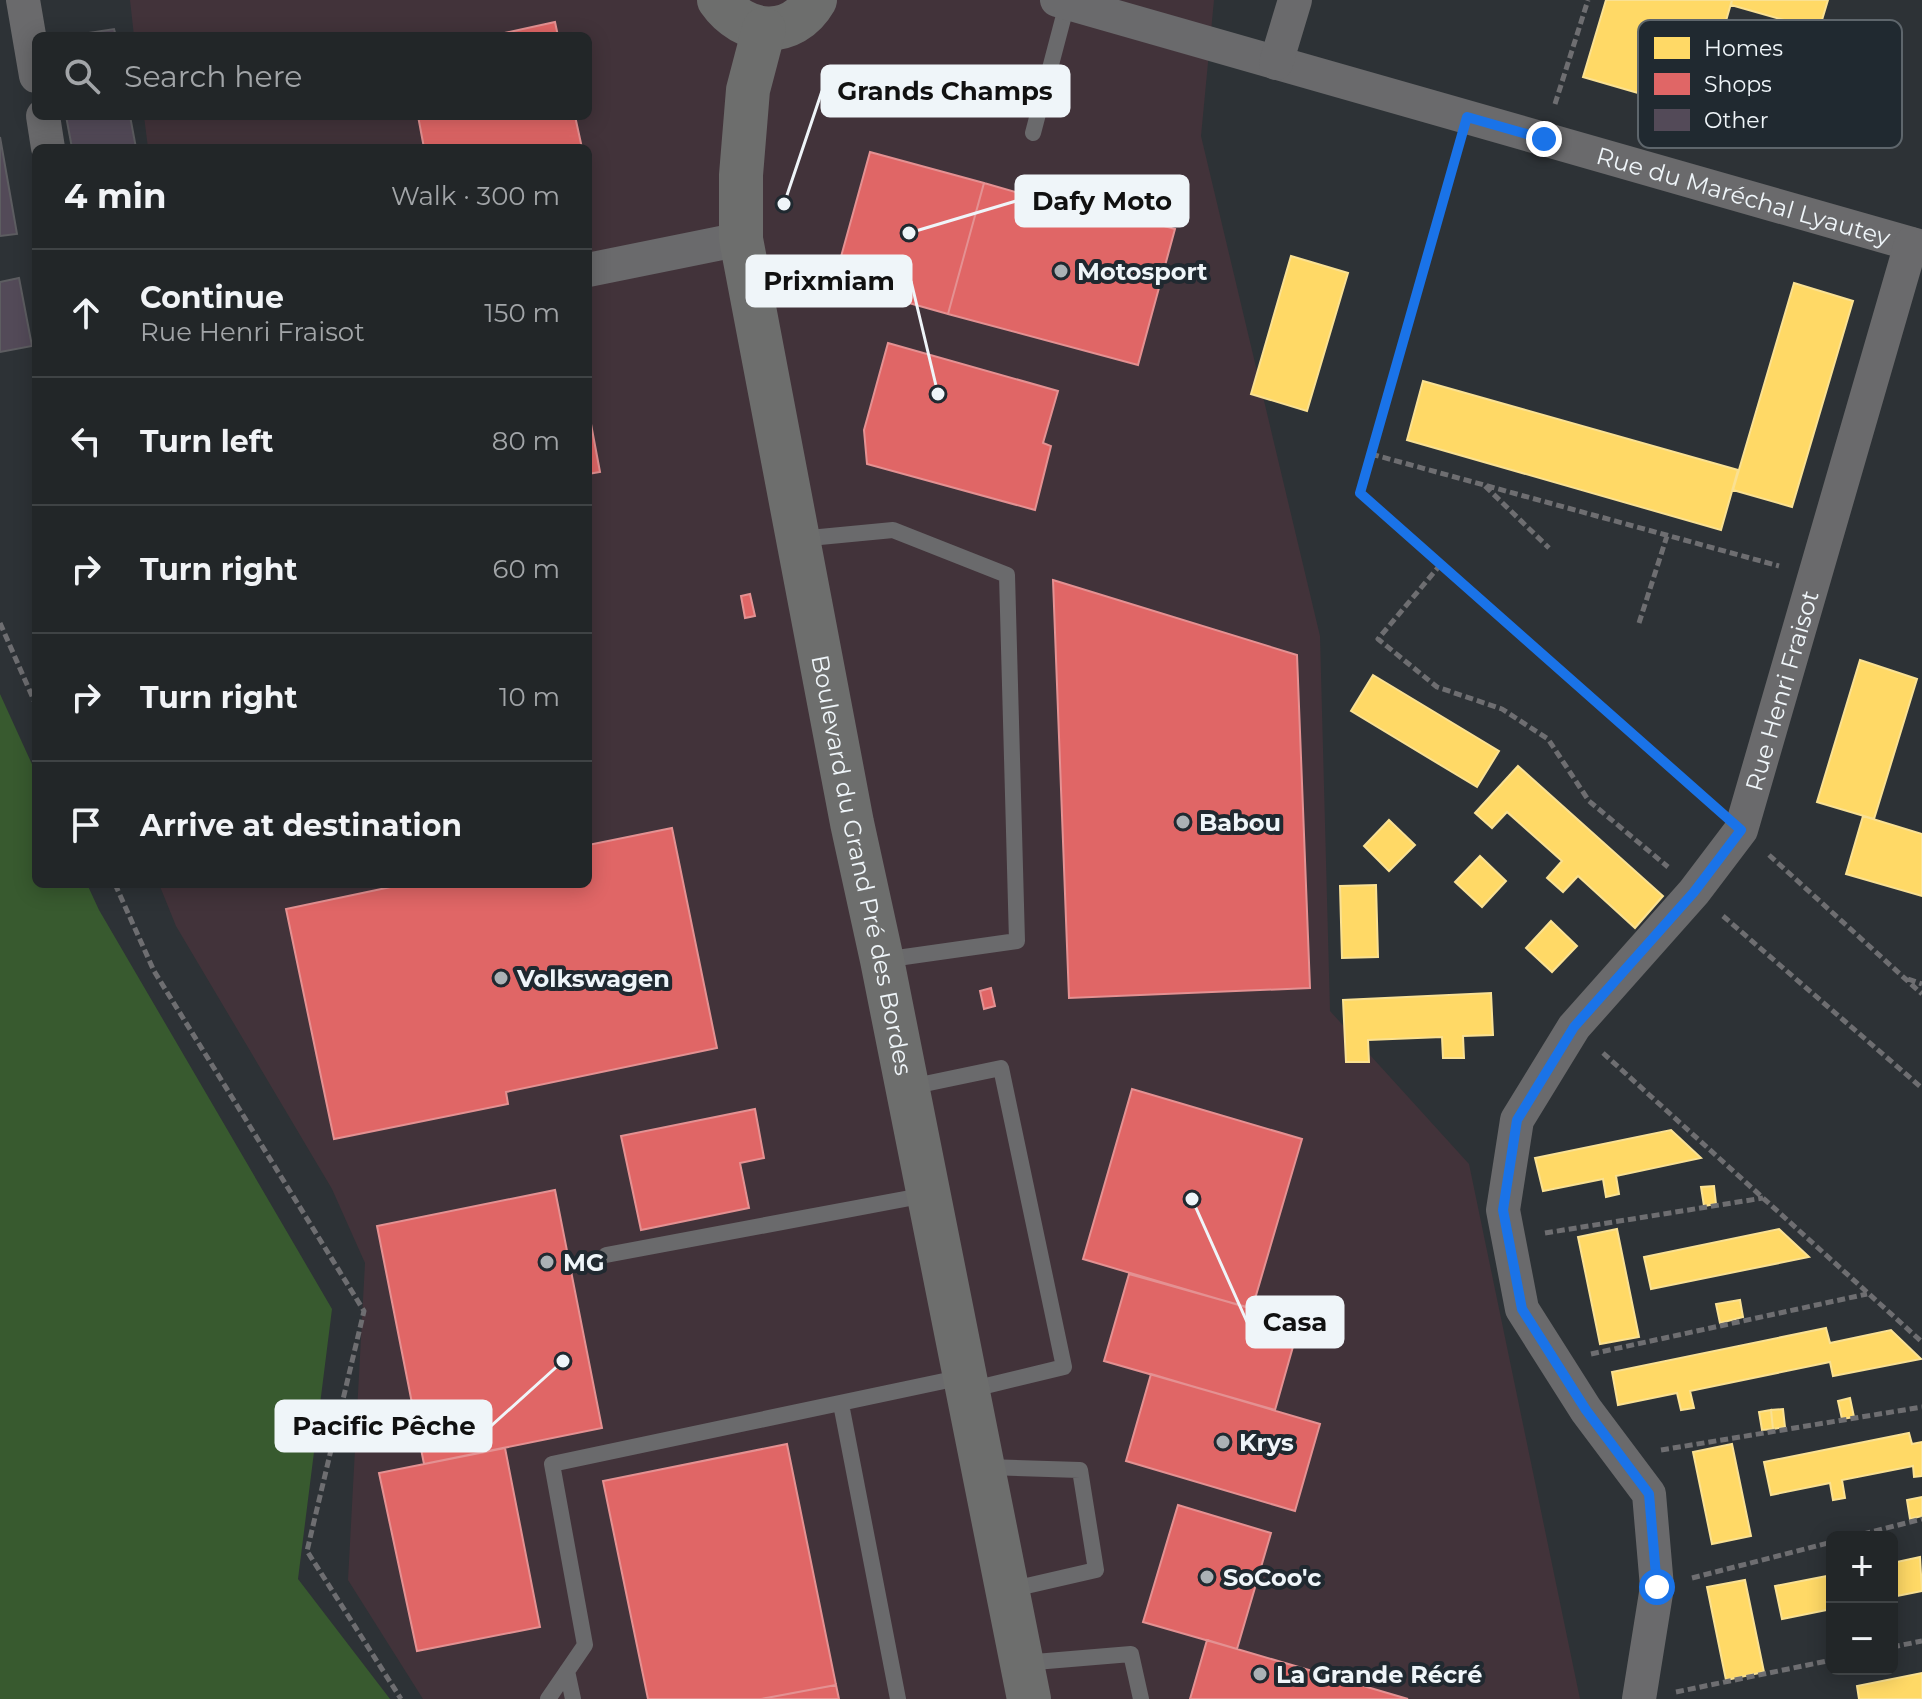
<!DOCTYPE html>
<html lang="en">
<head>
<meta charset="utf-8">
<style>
  body { margin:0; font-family:Montserrat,sans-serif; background:#2a2e30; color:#f1f3f6 }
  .controls { position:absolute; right:24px; bottom:24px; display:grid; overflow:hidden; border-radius:12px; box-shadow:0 4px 20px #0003 }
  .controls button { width:72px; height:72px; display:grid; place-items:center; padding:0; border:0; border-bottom:2px solid #3f4345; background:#222628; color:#f1f3f6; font:40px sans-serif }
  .stop { position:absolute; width:24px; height:24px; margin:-18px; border:6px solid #1a73e8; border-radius:50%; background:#fff }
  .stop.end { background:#1a73e8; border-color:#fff; box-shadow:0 2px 8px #0008 }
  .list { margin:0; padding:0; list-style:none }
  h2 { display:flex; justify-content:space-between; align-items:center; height:104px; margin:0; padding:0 32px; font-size:34px }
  h2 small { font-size:26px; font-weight:400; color:#a2a5a8 }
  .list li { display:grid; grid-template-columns:52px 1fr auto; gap:24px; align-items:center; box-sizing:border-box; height:128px; padding:0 32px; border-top:2px solid #3f4345 }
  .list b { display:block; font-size:30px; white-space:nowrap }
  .list p { margin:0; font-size:26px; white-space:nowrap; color:#a2a5a8 }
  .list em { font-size:26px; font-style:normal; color:#a2a5a8 }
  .icon { flex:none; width:44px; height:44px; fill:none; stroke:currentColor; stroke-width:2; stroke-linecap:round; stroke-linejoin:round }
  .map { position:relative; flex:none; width:1922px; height:1699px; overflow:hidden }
  .search { position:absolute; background:#222628; box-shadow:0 4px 20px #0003; left:32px; top:32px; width:560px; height:88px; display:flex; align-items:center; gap:20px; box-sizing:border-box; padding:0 28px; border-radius:12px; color:#a2a5a8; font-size:30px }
  .panel { position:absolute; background:#222628; box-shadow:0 4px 20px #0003; left:32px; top:144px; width:560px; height:744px; border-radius:12px }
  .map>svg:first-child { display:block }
  .commercial { fill:#42333a }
  .green { fill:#385a2f }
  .homes { fill:#ffd966; stroke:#fae192; stroke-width:2 }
  .shops { fill:#e06666; stroke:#e49192; stroke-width:2 }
  .building { fill:#534a58; stroke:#5d5d61; stroke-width:2 }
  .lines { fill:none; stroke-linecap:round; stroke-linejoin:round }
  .path { stroke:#6e6e71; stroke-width:5; stroke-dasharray:8 4; stroke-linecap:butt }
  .service { stroke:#6a6a6c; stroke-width:16 }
  .minor { stroke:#6a6a6c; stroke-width:34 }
  .secondary { stroke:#6d6e6d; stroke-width:44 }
  .route { stroke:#1a73e8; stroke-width:10 }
  .poi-dot { fill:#abb1b5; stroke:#202930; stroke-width:3 }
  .labels { text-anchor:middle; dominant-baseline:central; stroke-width:8; stroke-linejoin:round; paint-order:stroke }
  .street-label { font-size:24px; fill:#eff5f9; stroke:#202930 }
  .poi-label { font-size:24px; font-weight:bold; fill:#eff5f9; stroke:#202930; text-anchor:start }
  .key { fill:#202930; stroke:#5e666c; stroke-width:2 }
  .key-label { font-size:22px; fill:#eff5f9 }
  .leader { fill:none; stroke:#eff5f9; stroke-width:3 }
  .callout-dot { fill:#eff5f9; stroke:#202930; stroke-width:3 }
  .callout { fill:#eff5f9; stroke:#eff5f9; stroke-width:3 }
  .callout-label { font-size:26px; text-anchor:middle; font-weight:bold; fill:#111 }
</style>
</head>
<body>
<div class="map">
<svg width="1922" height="1699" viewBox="0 0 1922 1699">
  <rect width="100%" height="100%" fill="#2d3236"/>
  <!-- commercial -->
  <path class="commercial" d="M 130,0 L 1214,0 L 1201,136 L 1320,636 L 1330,1011 L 1469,1164 L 1580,1699 L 423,1699 L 348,1580 L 365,1263 L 332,1189 L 176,926 L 159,884 L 588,884 L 588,148 L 148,148 L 144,116 L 588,116 L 588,36 L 134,36 Z"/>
  <!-- green -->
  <path class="green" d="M 0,694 L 36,773 L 36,884 L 87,884 L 99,910 L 332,1309 L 298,1579 L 390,1699 L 0,1699 Z"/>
  <!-- homes -->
  <path class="homes" d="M 1606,0 L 1732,0 L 1700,111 L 1583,77 Z
    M 1732,0 L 1828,0 L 1819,30 L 1731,5 Z
    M 1291,256 L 1348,273 L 1307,411 L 1251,394 Z
    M 1794,283 L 1853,301 L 1792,507 L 1733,490 Z
    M 1423,381 L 1738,470 L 1721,530 L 1407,440 Z
    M 1860,660 L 1917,679 L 1874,819 L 1817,802 Z
    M 1373,675 L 1499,751 L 1477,787 L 1351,711 Z
    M 1518,766 L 1663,896 L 1635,928 L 1578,876 L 1563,892 L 1547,878 L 1562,861 L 1507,812 L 1492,828 L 1475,813 Z
    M 1863,816 L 1922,834 L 1922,896 L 1846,874 Z
    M 1389,820 L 1415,845 L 1389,871 L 1364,846 Z
    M 1480,856 L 1506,881 L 1482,907 L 1455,882 Z
    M 1376,885 L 1378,957 L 1342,958 L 1340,886 Z
    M 1551,921 L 1577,946 L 1552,972 L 1526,948 Z
    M 1491,993 L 1493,1035 L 1463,1036 L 1464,1058 L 1443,1058 L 1442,1037 L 1368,1040 L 1369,1062 L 1346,1062 L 1343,1000 Z
    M 1671,1130 L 1701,1158 L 1616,1176 L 1619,1194 L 1606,1197 L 1603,1179 L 1543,1191 L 1535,1158 Z
    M 1714,1186 L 1716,1204 L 1704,1206 L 1701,1187 Z
    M 1617,1229 L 1639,1337 L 1600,1344 L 1578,1237 Z
    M 1779,1229 L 1809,1257 L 1651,1289 L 1644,1257 Z
    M 1740,1300 L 1743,1317 L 1720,1323 L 1716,1304 Z
    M 1826,1328 L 1830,1343 L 1891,1330 L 1921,1359 L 1833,1376 L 1830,1362 L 1690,1391 L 1694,1408 L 1681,1410 L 1677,1393 L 1618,1405 L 1612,1372 Z
    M 1850,1398 L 1854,1417 L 1842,1419 L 1838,1401 Z
    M 1783,1409 L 1785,1427 L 1773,1429 L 1771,1410 Z
    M 1771,1410 L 1773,1429 L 1762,1430 L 1759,1412 Z
    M 1909,1433 L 1912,1444 L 1922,1442 L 1922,1476 L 1914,1477 L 1913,1466 L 1842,1480 L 1845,1498 L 1833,1500 L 1830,1483 L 1771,1495 L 1764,1462 Z
    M 1732,1444 L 1751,1536 L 1712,1544 L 1693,1452 Z
    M 1922,1497 L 1922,1516 L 1910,1519 L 1907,1500 Z
    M 1920,1557 L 1922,1591 L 1892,1597 L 1892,1563 Z
    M 1832,1575 L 1832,1609 L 1782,1619 L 1775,1586 Z
    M 1745,1580 L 1764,1672 L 1726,1680 L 1707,1587 Z
    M 1922,1673 L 1922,1699 L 1859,1699 L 1857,1686 Z"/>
  <!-- shops -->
  <path class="shops" d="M 555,22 L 558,36 L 491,36 Z
    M 418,116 L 575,116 L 582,148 L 424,148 Z
    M 870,152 L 984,183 L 948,314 L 834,282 Z
    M 984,183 L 1088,213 L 1090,206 L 1175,229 L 1138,365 L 948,314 Z
    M 888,343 L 1058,391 L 1043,443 L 1051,446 L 1035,510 L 867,464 L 864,430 Z
    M 588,408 L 600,472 L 588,474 Z
    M 1053,580 L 1297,655 L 1310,988 L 1069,998 Z
    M 750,594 L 755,616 L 745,618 L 741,596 Z
    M 672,828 L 717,1048 L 506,1092 L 508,1104 L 334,1139 L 286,909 L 405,884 L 588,884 L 588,845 Z
    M 991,988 L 995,1006 L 984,1009 L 980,991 Z
    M 1132,1089 L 1302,1139 L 1252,1309 L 1083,1259 Z
    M 755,1109 L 764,1158 L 740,1163 L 749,1208 L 641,1230 L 621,1136 Z
    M 555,1190 L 602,1428 L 424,1464 L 377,1226 Z
    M 1129,1274 L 1300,1322 L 1275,1410 L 1104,1361 Z
    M 1151,1374 L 1320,1424 L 1295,1511 L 1126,1461 Z
    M 787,1444 L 836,1685 L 761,1699 L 648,1699 L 603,1481 Z
    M 505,1448 L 540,1627 L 417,1651 L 379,1473 Z
    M 1178,1505 L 1271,1533 L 1237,1649 L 1143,1622 Z
    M 1207,1640 L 1237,1649 L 1408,1699 L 1190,1699 Z
    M 836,1685 L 839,1699 L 761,1699 Z"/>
  <!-- building -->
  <path class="building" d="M 114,29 L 116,36 L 69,36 Z
    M 66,116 L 130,116 L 136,148 L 72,148 Z
    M 0,137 L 17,234 L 0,236 Z
    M 19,278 L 32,346 L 0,352 L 0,282 Z"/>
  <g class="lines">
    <!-- path -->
    <path class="path" d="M 1555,104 L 1588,0
      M 1456,153 L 1360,493 L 1711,803
      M 1371,454 L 1779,566
      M 1485,486 L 1549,548
      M 1441,564 L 1378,639 L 1437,687 L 1502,709 L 1548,739 L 1589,801 L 1668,867
      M 0,623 L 36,705
      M 1639,623 L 1667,536
      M 1769,855 L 1922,994
      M 115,884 L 154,971 L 364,1311 L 307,1551 L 401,1699
      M 1723,916 L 1922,1088
      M 1908,979 L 1922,984
      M 1603,1053 L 1922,1342
      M 1545,1233 L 1763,1198
      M 1591,1354 L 1867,1294
      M 1661,1450 L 1922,1407
      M 1851,1537 L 1922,1519
      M 1692,1578 L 1832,1542
      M 1892,1647 L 1922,1641
      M 1676,1692 L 1832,1660"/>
    <!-- service -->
    <path class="service" d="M 1033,133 L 1068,0
      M 799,539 L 893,530 L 1007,575 L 1017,941 L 883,960
      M 910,1087 L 1001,1068 L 1064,1367 L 969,1390
      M 606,1255 L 926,1195
      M 841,1404 L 898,1699
      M 986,1467 L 1080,1470 L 1096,1570 L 1009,1590
      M 1023,1663 L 1131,1654 L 1141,1699
      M 567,1671 L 573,1699
      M 548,1699 L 585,1645 L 552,1464 L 963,1377"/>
    <!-- minor -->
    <g class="minor">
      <path d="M 23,0 L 36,76"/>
      <path id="s1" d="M 1057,0 L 1922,247"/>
      <path d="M 1276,63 L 1295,0"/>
      <path d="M 43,116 L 48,148"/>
      <path d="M 588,270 L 741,239"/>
      <path id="s2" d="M 1639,1699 L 1657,1587 L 1649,1494 L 1586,1410 L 1522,1309 L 1503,1210 L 1517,1120 L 1574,1027 L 1694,892 L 1741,830 L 1911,244"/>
    </g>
    <!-- secondary -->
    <g class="secondary">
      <path d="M 719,0 C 744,36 792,40 815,0"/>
      <path id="s3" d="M 764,29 L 748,90 L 741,175 L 741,239 L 852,823 L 882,960 L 1029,1699"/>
    </g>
  </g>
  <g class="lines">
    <!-- route -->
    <path class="route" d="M 1544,139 L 1467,117 L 1360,493 L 1741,830 L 1694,892 L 1574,1027 L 1517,1120 L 1503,1210 L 1522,1309 L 1586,1410 L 1649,1494 L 1657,1587"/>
  </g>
  <!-- markers -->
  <g class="poi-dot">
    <circle cx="1061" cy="271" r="8"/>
    <circle cx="1183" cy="822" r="8"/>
    <circle cx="501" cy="978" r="8"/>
    <circle cx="547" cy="1262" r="8"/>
    <circle cx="1223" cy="1442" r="8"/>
    <circle cx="1207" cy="1577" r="8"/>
    <circle cx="1260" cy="1674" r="8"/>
  </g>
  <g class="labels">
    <!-- street labels -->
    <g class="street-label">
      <text stroke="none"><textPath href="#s1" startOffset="714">Rue du Maréchal Lyautey</textPath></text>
      <text stroke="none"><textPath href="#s2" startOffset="1136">Rue Henri Fraisot</textPath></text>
      <text stroke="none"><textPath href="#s3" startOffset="850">Boulevard du Grand Pré des Bordes</textPath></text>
    </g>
    <!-- poi labels -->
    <g class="poi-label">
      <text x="1077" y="271">Motosport</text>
      <text x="1199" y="822">Babou</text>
      <text x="517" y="978">Volkswagen</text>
      <text x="563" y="1262">MG</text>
      <text x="1239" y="1442">Krys</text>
      <text x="1223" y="1577">SoCoo'c</text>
      <text x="1276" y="1674">La Grande Récré</text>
    </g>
  </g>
  <!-- legend -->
  <rect x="1638" y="20" width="264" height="128" rx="12" class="key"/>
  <rect x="1654" y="37" width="36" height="22" fill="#ffd966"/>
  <rect x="1654" y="73" width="36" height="22" fill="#e06666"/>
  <rect x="1654" y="109" width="36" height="22" fill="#534a58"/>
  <g class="key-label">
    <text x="1704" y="56">Homes</text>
    <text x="1704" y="92">Shops</text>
    <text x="1704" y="128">Other</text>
  </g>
  <!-- callouts -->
  <path class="leader" d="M784 204L822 91M909 233L1016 201M938 394L911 281M1192 1199L1247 1322M563 1361L491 1426"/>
  <g class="callout-dot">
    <circle cx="784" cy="204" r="8"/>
    <circle cx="909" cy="233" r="8"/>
    <circle cx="938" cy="394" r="8"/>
    <circle cx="1192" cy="1199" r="8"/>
    <circle cx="563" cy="1361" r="8"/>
  </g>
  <g class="callout">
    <rect x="822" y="66" width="247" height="50" rx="8"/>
    <rect x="1016" y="176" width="172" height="50" rx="8"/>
    <rect x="747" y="256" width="164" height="50" rx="8"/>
    <rect x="1247" y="1297" width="96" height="50" rx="8"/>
    <rect x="276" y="1401" width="215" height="50" rx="8"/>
  </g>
  <g class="callout-label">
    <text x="945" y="100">Grands Champs</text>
    <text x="1102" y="210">Dafy Moto</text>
    <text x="829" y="290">Prixmiam</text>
    <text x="1295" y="1331">Casa</text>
    <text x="384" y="1435">Pacific Pêche</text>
  </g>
</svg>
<div class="controls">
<button>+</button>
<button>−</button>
</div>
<div class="stop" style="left:1657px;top:1587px"></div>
<div class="stop end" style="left:1544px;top:139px"></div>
<div class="search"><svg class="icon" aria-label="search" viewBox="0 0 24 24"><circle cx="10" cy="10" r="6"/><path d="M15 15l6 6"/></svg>Search here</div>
<section class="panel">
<h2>4 min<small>Walk · 300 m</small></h2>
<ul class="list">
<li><svg class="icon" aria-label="ahead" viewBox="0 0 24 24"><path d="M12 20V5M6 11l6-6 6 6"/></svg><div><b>Continue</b><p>Rue Henri Fraisot</p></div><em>150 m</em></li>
<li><svg class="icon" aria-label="left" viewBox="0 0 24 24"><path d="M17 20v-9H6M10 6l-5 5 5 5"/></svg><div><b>Turn left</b></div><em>80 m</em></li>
<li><svg class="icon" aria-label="right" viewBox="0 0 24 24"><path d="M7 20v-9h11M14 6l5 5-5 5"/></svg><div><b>Turn right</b></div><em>60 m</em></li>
<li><svg class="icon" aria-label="right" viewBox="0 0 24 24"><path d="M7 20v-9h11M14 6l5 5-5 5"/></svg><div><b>Turn right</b></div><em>10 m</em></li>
<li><svg class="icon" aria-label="arrive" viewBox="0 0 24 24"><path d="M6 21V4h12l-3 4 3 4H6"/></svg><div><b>Arrive at destination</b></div></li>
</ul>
</section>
</div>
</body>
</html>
